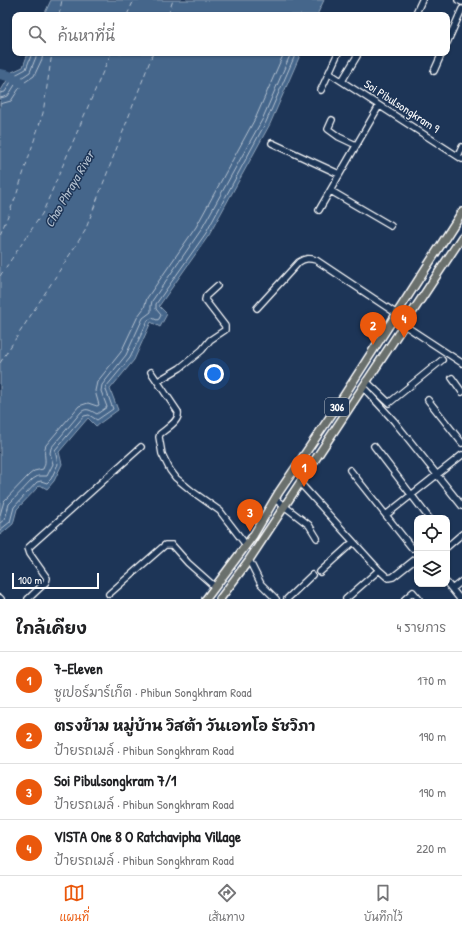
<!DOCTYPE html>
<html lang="th">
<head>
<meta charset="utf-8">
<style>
  body { margin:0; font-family:"Patrick Hand","Playpen Sans Thai",sans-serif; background:#f6f6f6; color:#202124 }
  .controls { position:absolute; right:12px; bottom:12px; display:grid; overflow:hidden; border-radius:8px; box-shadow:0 1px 3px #0004 }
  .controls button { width:36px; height:36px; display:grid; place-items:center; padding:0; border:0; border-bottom:1px solid #e0e0e0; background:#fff; color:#202124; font:20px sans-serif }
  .scale { position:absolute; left:12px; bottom:10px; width:87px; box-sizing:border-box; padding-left:4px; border:2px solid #fff; border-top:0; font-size:11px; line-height:14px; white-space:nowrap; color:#fff; -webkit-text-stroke:3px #1d3557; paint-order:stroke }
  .you { position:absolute; left:214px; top:374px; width:14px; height:14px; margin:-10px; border:3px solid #fff; border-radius:50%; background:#1a73e8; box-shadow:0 0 0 6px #1a73e833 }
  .badge { display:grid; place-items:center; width:26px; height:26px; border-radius:50%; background:#ea580c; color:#fff; font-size:13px; font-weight:700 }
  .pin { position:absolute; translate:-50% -33px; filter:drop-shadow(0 1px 2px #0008) }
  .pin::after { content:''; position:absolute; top:21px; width:14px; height:12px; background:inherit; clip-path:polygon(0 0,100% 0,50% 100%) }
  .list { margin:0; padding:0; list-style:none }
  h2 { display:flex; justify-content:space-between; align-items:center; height:52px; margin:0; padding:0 16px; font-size:17px }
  h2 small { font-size:13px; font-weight:400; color:#757577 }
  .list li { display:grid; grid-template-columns:26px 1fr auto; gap:12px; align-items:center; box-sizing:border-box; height:56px; padding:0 16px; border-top:1px solid #e0e0e0 }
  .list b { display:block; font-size:15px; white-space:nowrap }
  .list p { margin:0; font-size:13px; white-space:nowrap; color:#757577 }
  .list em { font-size:13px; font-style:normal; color:#757577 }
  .icon { flex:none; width:22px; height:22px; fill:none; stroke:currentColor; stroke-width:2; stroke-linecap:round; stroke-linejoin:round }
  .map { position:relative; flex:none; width:462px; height:599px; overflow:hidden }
  .search { position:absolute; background:#fff; box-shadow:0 1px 3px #0004; left:12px; right:12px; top:12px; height:44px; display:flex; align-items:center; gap:10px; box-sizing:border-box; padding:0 14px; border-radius:8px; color:#757577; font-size:15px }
  .sheet { height:276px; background:#fff }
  nav { display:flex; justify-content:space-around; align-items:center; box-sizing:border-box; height:56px; border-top:1px solid #e0e0e0; background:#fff; font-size:11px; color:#757577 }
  nav a { display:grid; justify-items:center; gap:2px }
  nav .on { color:#ea580c }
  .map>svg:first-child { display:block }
  .water { fill:#45668b; stroke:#8fa3b9 }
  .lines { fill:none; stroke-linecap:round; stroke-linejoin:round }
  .shore { stroke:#b5c2d1; stroke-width:1 }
  .river { stroke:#45668b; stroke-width:10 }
  .ferry { stroke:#b5c2d1; stroke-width:1; stroke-dasharray:5 4; stroke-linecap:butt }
  .minor-casing { stroke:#fff; stroke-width:8 }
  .major-casing { stroke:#fff; stroke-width:10 }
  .minor { stroke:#1d3557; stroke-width:5.5 }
  .major { stroke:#6b706d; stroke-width:7 }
  .labels { text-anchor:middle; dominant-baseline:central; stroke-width:3; stroke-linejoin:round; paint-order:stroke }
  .shield { fill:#1d3557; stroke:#bbc2cd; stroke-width:1 }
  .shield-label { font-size:11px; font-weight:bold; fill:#fff }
  .street-label { font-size:12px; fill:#fff; stroke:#1d3557 }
  .water-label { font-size:13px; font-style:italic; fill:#b5c2d1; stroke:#1d3557 }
</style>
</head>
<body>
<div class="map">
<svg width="462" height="599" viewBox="0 0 462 599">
  <rect width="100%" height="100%" fill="#1d3557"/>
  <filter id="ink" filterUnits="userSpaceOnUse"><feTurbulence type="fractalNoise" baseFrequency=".025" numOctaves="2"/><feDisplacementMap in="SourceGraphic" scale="8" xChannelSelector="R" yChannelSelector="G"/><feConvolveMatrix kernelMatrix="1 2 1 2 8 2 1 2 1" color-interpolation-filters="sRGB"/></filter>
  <g filter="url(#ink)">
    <!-- water -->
    <path class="water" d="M 51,0 L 324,0 L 317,15 L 44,15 Z
      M 28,53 L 301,53 L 270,124 L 209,235 L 159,306 L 167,314 L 160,327 L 151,322 L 134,360 L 110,389 L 118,410 L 96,426 L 88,418 L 59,452 L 62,464 L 54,481 L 47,489 L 40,485 L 17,509 L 13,524 L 0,535 L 0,101 L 1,100 L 0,98 L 0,92 L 12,72 L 23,67 Z"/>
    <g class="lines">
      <!-- shore -->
      <path class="shore" d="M 0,93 L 5,92 L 15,75 L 26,69 L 32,53
        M 0,98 L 8,96 L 18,80 L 30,72 L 36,57 L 37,53
        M 0,104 L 11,101 L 22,84 L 34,76 L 42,59 L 43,53
        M 0,515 L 4,501 L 29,475 L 34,471 L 43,469 C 48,459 42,455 46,445 L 79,406 L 88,403 L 97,406 L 99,405 L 95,391 L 97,382 L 121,352 L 138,316 L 144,308 L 147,298 L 196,227 L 256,117 L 284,53
        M 0,523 L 5,519 L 9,504 L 33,479 L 38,476 L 47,476 L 53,464 L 50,453 L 51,448 L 81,412 C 87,407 91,411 97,414 L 107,407 L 101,391 L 102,385 L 126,355 L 143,318 L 151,312 L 151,306 L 152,301 L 201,230 L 262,120 L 291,53
        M 0,530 L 10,522 L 14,507 L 37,482 L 41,481 L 47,483 L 51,479 L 58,464 L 55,450 L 84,416 L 89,415 L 97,420 L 113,409 L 106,390 L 106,387 L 130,358 L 148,320 L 152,318 L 157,320 L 159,319 L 161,315 L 156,309 L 156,304 L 206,233 L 266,122 L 296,53"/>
      <!-- river -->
      <path class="river" d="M 0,74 L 9,76 L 20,82"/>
      <!-- ferry -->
      <path class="ferry" d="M 59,15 L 62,0
        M 127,15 L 134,0
        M 168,15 L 173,0
        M 0,235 L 16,196 L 43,113 L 52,53
        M 0,276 L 42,214 L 111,53
        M 0,363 L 85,231 L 153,53"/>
      <!-- minor casing -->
      <g class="minor-casing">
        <path id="minor" d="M 458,0 L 462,2
          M 415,15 L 422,0
          M 447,43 L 462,9
          M 434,71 L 442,53
          M 329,73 L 462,159
          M 342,81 L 357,56
          M 321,90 L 338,53
          M 332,120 L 328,129 L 339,137 L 356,145
          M 272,143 L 339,174
          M 458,156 L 462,147
          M 331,191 L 391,226
          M 319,210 L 379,106
          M 257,308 L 299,262 C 305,258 309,258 316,260 L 397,314
          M 404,325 L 462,363
          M 151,372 L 178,412 C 180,421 167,428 160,434 L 159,437 L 162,454 L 170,470 L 176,478 L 193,492 L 220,511 L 246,545
          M 452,378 L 462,392
          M 158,381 L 180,368 L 202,350 L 210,340 L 225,330 L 225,326 L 205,300 L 206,296 L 217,286
          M 366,381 L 389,403 L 442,360
          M 363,387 L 394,421 L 462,506
          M 428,400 L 462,443
          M 374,446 L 429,518
          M 350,470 L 412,548
          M 300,483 L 379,570 L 388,578 L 393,577 L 417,558
          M 275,499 L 309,525 L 317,538
          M 386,515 L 462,455
          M 447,547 L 462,534
          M 249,560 L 261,584 L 276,599
          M 320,572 L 353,542
          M 447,583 L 460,599
          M 452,589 L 462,581
          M 109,594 L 165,545 L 172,545 L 188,563 L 215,587
          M 0,598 L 1,599
          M 28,599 L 46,582 L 47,578 L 30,554 L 28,548 L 141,447
          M 287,599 L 312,575
          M 346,599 L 379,570
          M 405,599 L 413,592 L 419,599"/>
      </g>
      <!-- major casing -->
      <g class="major-casing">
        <path id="major" d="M 206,599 L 253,536 L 279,492 L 336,408 L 462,212
          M 220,599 L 249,560 L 462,237"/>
      </g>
      <!-- minor -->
      <use href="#minor" class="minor"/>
      <!-- major -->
      <use href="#major" class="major"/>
    </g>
  </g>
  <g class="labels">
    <!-- shield labels -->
    <rect class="shield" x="325" y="398" width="24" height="18" rx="3"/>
    <g class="shield-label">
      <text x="337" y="407">306</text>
    </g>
    <!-- street labels -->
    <g class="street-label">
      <text transform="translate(402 106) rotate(33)">Soi Pibulsongkram 9</text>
    </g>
    <!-- water labels -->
    <g class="water-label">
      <text transform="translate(69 189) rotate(-60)">Chao Phraya River</text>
    </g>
  </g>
</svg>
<div class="controls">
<button><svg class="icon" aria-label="locate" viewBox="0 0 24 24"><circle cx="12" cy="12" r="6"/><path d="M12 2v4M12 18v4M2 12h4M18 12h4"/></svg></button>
<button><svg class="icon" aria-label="layers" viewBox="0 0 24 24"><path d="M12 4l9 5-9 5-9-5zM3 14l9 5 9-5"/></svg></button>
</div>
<div class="scale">100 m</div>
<div class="you"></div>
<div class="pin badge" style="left:304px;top:487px">1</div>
<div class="pin badge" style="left:373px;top:345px">2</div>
<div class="pin badge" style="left:250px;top:532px">3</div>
<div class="pin badge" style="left:404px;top:338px">4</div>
<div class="search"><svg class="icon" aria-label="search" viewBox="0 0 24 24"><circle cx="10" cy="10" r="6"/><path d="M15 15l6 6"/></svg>ค้นหาที่นี่</div>
</div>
<section class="sheet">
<h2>ใกล้เคียง<small>4 รายการ</small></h2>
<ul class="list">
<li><span class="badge">1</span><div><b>7-Eleven</b><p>ซูเปอร์มาร์เก็ต · Phibun Songkhram Road</p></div><em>170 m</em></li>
<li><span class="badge">2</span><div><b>ตรงข้าม หมู่บ้าน วิสต้า วันเอทโอ รัชวิภา</b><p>ป้ายรถเมล์ · Phibun Songkhram Road</p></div><em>190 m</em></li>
<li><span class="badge">3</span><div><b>Soi Pibulsongkram 7/1</b><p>ป้ายรถเมล์ · Phibun Songkhram Road</p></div><em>190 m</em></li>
<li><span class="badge">4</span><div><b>VISTA One 8 O Ratchavipha Village</b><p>ป้ายรถเมล์ · Phibun Songkhram Road</p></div><em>220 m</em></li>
</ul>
</section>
<nav>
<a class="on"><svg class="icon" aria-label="map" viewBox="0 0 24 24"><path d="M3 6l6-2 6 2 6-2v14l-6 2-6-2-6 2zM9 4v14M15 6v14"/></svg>แผนที่</a>
<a><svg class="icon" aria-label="directions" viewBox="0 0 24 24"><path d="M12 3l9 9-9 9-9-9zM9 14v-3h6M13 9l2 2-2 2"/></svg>เส้นทาง</a>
<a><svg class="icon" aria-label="saved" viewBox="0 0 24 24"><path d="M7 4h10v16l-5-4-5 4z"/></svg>บันทึกไว้</a>
</nav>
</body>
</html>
